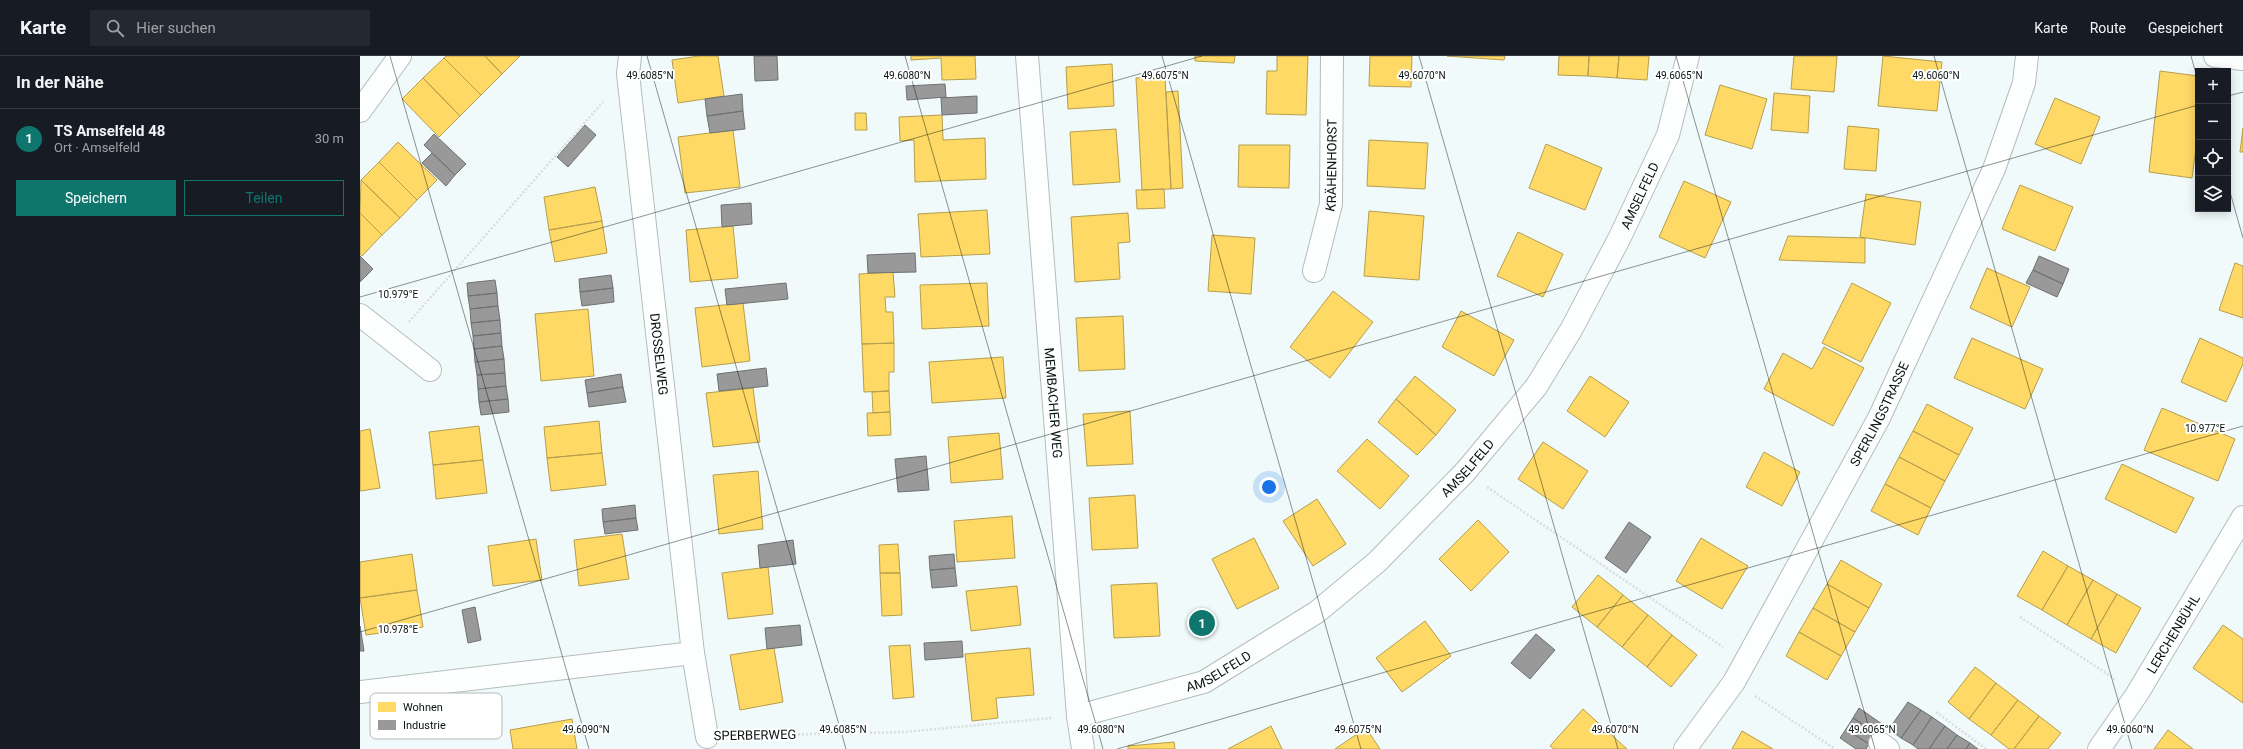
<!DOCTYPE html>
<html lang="de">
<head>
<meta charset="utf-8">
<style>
  body { margin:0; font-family:Roboto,sans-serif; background:#242831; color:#f1f3f6 }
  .controls { position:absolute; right:12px; top:12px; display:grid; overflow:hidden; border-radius:0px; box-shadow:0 2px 10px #0003 }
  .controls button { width:36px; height:36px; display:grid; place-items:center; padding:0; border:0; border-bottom:1px solid #363941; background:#171b24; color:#f1f3f6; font:20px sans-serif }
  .you { position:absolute; left:909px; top:431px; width:14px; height:14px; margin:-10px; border:3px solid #fff; border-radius:50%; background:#1a73e8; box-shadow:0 0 0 6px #1a73e833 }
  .badge { display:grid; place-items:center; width:26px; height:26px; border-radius:50%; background:#0f766e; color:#fff; font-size:13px; font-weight:700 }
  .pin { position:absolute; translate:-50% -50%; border:2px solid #fff; box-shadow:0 1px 4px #0006 }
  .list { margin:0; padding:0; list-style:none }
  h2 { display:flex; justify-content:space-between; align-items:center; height:52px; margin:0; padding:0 16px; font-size:17px }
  h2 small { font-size:13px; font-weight:400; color:#9ea1a6 }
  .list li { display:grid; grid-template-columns:26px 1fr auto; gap:12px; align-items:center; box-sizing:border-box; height:60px; padding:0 16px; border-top:1px solid #363941 }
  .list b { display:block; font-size:15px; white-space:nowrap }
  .list p { margin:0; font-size:13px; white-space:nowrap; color:#9ea1a6 }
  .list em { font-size:13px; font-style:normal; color:#9ea1a6 }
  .actions { display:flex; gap:8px; padding:12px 16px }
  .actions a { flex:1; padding:9px 0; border:1px solid #0f766e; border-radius:0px; text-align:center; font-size:14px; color:#0f766e }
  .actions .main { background:#0f766e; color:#fff }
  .icon { flex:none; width:22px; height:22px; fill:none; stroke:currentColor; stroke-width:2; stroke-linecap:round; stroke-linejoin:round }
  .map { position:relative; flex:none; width:1883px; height:693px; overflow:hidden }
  header { display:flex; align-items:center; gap:24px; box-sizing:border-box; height:56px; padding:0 20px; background:#171b24; border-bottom:1px solid #363941 }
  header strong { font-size:19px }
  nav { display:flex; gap:22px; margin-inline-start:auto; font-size:14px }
  .search { width:280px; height:36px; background:#242831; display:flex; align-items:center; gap:10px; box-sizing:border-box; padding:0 14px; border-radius:0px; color:#9ea1a6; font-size:15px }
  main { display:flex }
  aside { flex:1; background:#171b24 }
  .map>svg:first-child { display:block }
  .homes { fill:#ffd966; stroke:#b59e4d }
  .industry { fill:#999; stroke:#6e7170 }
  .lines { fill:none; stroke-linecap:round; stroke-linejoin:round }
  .minor-casing { stroke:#b3bdbc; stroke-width:24 }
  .path { stroke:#dadddd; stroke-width:2.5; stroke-dasharray:2 2; stroke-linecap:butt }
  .minor { stroke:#fdfefe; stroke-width:22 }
  .ticks { fill:none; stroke:#081312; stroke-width:1; stroke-opacity:0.45 }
  .labels { text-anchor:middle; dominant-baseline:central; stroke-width:4; stroke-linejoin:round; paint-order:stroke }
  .street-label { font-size:13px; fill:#081312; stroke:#fff }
  .key { fill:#fff; stroke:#b5b8b8; stroke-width:1 }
  .key-label { font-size:11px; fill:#081312 }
  .ticks-label { font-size:10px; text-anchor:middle; fill:#081312; stroke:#fff; stroke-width:4; stroke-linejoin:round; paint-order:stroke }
</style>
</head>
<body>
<header>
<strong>Karte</strong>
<div class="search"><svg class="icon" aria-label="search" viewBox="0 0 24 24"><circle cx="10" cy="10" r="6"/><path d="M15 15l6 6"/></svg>Hier suchen</div>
<nav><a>Karte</a><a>Route</a><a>Gespeichert</a></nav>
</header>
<main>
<aside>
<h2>In der Nähe<small></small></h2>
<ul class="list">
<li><span class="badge">1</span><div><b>TS Amselfeld 48</b><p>Ort · Amselfeld</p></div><em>30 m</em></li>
</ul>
<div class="actions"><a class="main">Speichern</a><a>Teilen</a></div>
</aside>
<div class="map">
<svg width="1883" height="693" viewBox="0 0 1883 693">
  <rect width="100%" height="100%" fill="#f0fafa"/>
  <!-- homes -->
  <path class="homes" d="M 86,0 L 125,0 L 142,18 L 121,39 L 84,2 Z
    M 125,0 L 160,0 L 142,18 Z
    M 339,0 L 358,0 L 364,40 L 318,47 L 312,4 Z
    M 551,0 L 615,0 L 616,23 L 582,24 L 581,2 L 551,4 Z
    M 835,0 L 875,0 L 874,7 L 835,5 Z
    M 917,0 L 948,0 L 946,59 L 906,58 L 907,15 L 917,15 Z
    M 1010,0 L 1052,0 L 1051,31 L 1009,30 Z
    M 1087,0 L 1145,0 L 1144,4 Z
    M 1199,0 L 1229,0 L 1228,20 L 1198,19 Z
    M 1229,0 L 1259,0 L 1257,22 L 1228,20 Z
    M 1259,0 L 1289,0 L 1287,24 L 1257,22 Z
    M 1434,0 L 1477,0 L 1474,36 L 1431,33 Z
    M 1523,0 L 1582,6 L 1577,55 L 1518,50 Z
    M 84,2 L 121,39 L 100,60 L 63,22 Z
    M 752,8 L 754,50 L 708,53 L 706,11 Z
    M 1800,15 L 1838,20 L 1838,77 L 1832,122 L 1789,116 Z
    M 805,21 L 811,133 L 782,134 L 776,22 Z
    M 63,22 L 100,60 L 79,81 L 42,43 Z
    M 1360,29 L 1407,43 L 1392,93 L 1345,79 Z
    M 818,35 L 823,132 L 811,133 L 806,36 Z
    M 1414,37 L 1450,40 L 1448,77 L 1411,74 Z
    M 1695,42 L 1740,61 L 1721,108 L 1675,88 Z
    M 495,57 L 506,57 L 507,74 L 495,74 Z
    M 582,59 L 583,84 L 625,82 L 626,123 L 555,126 L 554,84 L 540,85 L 539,61 Z
    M 1488,70 L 1519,73 L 1516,115 L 1484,113 Z
    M 1883,72 L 1883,96 L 1880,96 Z
    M 756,73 L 760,126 L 713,129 L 710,76 Z
    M 373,74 L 380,131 L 325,137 L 318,81 Z
    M 1009,84 L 1068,87 L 1065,133 L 1007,130 Z
    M 38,86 L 77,124 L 57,144 L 19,106 Z
    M 1186,88 L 1242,112 L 1225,154 L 1169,132 Z
    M 879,89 L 930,89 L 929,132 L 878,131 Z
    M 19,106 L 57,144 L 40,162 L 1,124 Z
    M 1,124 L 40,162 L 22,179 L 0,157 Z
    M 1324,125 L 1371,146 L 1345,202 L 1299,181 Z
    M 1660,129 L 1713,151 L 1695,195 L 1642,173 Z
    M 235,131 L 242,165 L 189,174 L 184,141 Z
    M 804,133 L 805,152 L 777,153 L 776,134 Z
    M 1506,138 L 1561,146 L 1555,189 L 1500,181 Z
    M 627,154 L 630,198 L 561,201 L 558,158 Z
    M 1009,155 L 1064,160 L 1059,224 L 1004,220 Z
    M 0,157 L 22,179 L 2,200 L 0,198 Z
    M 768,157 L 770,186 L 758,187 L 760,223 L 715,226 L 711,161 Z
    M 242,165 L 247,197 L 195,206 L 189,174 Z
    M 373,170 L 378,222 L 330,226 L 326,174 Z
    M 1158,176 L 1203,198 L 1183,241 L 1137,220 Z
    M 852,179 L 895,182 L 891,238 L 848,235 Z
    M 1428,180 L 1505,182 L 1505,207 L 1419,204 Z
    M 1875,207 L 1883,210 L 1883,262 L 1859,254 Z
    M 1627,212 L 1670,231 L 1652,271 L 1610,252 Z
    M 533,216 L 535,241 L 525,241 L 526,256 L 533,256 L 534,287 L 502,288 L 499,218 Z
    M 627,227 L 629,270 L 562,273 L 560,229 Z
    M 1492,227 L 1531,247 L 1501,306 L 1462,287 Z
    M 973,235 L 1013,266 L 970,322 L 930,291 Z
    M 383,247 L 390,305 L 342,311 L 335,252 Z
    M 228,253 L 234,320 L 181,325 L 175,258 Z
    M 1101,255 L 1154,284 L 1134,320 L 1082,291 Z
    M 763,260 L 765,313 L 719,315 L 716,262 Z
    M 1612,282 L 1683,313 L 1665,353 L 1594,322 Z
    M 1840,282 L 1883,302 L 1883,308 L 1866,346 L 1821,326 Z
    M 534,287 L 534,316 L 529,316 L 529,335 L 504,336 L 502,288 Z
    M 1464,291 L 1504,312 L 1473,370 L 1404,333 L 1423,297 L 1452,313 Z
    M 643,301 L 646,342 L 572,347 L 569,306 Z
    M 1055,320 L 1096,354 L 1076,379 L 1036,343 Z
    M 1230,320 L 1269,346 L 1245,381 L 1207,355 Z
    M 393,332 L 400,386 L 353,391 L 346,337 Z
    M 529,335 L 530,356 L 513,357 L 512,336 Z
    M 1036,343 L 1076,379 L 1057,399 L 1018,366 Z
    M 1567,348 L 1613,372 L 1599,399 L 1553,375 Z
    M 1802,352 L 1875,383 L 1858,425 L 1784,394 Z
    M 770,355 L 773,408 L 727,410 L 723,358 Z
    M 530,356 L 531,379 L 508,380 L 507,357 Z
    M 239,365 L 242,397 L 187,402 L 184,371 Z
    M 119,370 L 123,404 L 73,409 L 69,376 Z
    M 10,373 L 20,432 L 0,435 L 0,375 Z
    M 1553,375 L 1599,399 L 1585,425 L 1539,401 Z
    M 639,377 L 643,423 L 591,427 L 588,381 Z
    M 1007,383 L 1049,420 L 1020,453 L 977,415 Z
    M 1183,386 L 1228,415 L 1203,453 L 1158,423 Z
    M 1404,396 L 1440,416 L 1422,450 L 1386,431 Z
    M 242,397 L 246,429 L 191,435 L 187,402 Z
    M 1539,401 L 1585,425 L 1571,452 L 1525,428 Z
    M 123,404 L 127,437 L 76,443 L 73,409 Z
    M 1762,408 L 1834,442 L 1816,477 L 1745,443 Z
    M 398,415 L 403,473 L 359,478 L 353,419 Z
    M 1525,428 L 1571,452 L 1558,479 L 1511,455 Z
    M 775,439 L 778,492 L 732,494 L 729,442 Z
    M 957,443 L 986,488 L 953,510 L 923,465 Z
    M 652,460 L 655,502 L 597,506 L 594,465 Z
    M 1118,464 L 1149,496 L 1111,535 L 1079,503 Z
    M 262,478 L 269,523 L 219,530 L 214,484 Z
    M 894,482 L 919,532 L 877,553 L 852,503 Z
    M 1341,482 L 1388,510 L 1362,553 L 1316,525 Z
    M 176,483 L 182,524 L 133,530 L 128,490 Z
    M 538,488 L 540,517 L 520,517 L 519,489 Z
    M 1683,495 L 1708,510 L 1682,554 L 1657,540 Z
    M 52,498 L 57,534 L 0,542 L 0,506 Z
    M 1481,504 L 1522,528 L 1509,552 L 1467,528 Z
    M 1708,510 L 1733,524 L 1707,569 L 1682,554 Z
    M 408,511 L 413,558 L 368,563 L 362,517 Z
    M 520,517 L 540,517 L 542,559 L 522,560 Z
    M 1238,519 L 1263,539 L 1237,571 L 1212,551 Z
    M 1733,524 L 1757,538 L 1731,583 L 1707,569 Z
    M 797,527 L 800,580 L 754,582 L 751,529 Z
    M 1467,528 L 1509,552 L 1495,576 L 1453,552 Z
    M 657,530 L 661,569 L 611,575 L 606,535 Z
    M 57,534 L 63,571 L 6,579 L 0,542 Z
    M 1757,538 L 1781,552 L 1756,597 L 1731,583 Z
    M 1263,539 L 1288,559 L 1262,591 L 1237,571 Z
    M 1453,552 L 1495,576 L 1481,600 L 1439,576 Z
    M 848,557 L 854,568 L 836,578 L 830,566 Z
    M 1288,559 L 1312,579 L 1287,611 L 1262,591 Z
    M 1065,565 L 1091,600 L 1042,636 L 1016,602 Z
    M 1863,569 L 1883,583 L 1883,647 L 1833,612 Z
    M 1439,576 L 1481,600 L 1467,624 L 1426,600 Z
    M 1312,579 L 1337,599 L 1311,631 L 1287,611 Z
    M 550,589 L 554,641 L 533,643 L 529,590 Z
    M 414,592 L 423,646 L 380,654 L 370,599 Z
    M 670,592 L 674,639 L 636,642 L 638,662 L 612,665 L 605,598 Z
    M 1615,611 L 1636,627 L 1609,663 L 1588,646 Z
    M 1636,627 L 1658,644 L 1631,679 L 1609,663 Z
    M 1658,644 L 1679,660 L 1654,693 L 1649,693 L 1631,679 Z
    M 1223,653 L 1267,693 L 1194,693 L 1190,690 Z
    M 1679,660 L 1701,677 L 1688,693 L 1654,693 Z
    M 212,663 L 217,693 L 153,693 L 150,674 Z
    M 911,670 L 922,693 L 868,693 Z
    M 1006,672 L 1020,693 L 975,693 Z
    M 1808,674 L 1833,693 L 1794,693 Z
    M 1382,675 L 1413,693 L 1372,693 Z
    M 814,686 L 815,693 L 768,693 L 768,690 Z"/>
  <!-- industry -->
  <path class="industry" d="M 394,0 L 417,0 L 418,24 L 395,25 Z
    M 585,28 L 586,41 L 547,44 L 546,30 Z
    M 382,38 L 383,55 L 347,60 L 345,43 Z
    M 617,40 L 617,57 L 582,59 L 581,42 Z
    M 383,55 L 385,73 L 350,77 L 347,60 Z
    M 225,69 L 236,79 L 208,111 L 197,101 Z
    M 74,78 L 106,108 L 95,119 L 64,89 Z
    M 72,97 L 95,119 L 86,130 L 62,107 Z
    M 391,147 L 392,168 L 362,171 L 361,149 Z
    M 555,197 L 556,216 L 508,217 L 507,199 Z
    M 0,200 L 13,213 L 0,226 Z
    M 1679,200 L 1709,213 L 1703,228 L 1673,214 Z
    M 1673,214 L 1703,228 L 1697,241 L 1666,227 Z
    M 251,219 L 253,232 L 220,236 L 219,223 Z
    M 135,224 L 137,237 L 108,240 L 107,227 Z
    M 426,227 L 428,243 L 367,249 L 365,233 Z
    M 253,232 L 254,246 L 222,250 L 220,236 Z
    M 137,237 L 138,250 L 110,253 L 108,240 Z
    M 138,250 L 140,264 L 111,267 L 110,253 Z
    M 140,264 L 141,277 L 113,280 L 111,267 Z
    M 141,277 L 142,290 L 114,293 L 113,280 Z
    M 142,290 L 144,303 L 115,306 L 114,293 Z
    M 144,303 L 145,317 L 117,319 L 115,306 Z
    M 406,312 L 408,330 L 359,335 L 357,318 Z
    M 145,317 L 146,330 L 118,333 L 117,319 Z
    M 261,318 L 263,331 L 227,337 L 225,324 Z
    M 146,330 L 148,343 L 119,346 L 118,333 Z
    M 263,331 L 266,346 L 229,351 L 227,337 Z
    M 148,343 L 149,356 L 121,359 L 119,346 Z
    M 566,400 L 569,434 L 538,436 L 535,403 Z
    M 275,449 L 276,462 L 243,466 L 242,453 Z
    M 276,462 L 278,474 L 245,478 L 243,466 Z
    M 1269,466 L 1291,481 L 1266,517 L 1245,502 Z
    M 433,484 L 436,508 L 400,512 L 398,489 Z
    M 594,498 L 595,512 L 570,514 L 569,500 Z
    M 595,512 L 597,530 L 572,532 L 570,514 Z
    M 115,551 L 121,584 L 108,587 L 102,554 Z
    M 440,569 L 442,589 L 407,593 L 405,572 Z
    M 0,570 L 4,595 L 0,595 Z
    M 1176,578 L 1195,594 L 1170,623 L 1151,607 Z
    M 602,585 L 603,601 L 565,604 L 564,587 Z
    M 1548,646 L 1561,654 L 1541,682 L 1529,673 Z
    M 1499,652 L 1522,668 L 1516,677 L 1493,662 Z
    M 1561,654 L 1572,661 L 1553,689 L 1541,682 Z
    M 1572,661 L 1585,670 L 1569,693 L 1558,693 L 1553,689 Z
    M 1493,662 L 1516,677 L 1509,688 L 1486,673 Z
    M 1585,670 L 1597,679 L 1587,693 L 1569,693 Z
    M 1486,673 L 1509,688 L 1506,693 L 1496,693 L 1480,682 Z
    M 1597,679 L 1610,687 L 1606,693 L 1587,693 Z
    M 1610,687 L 1618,693 L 1606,693 Z"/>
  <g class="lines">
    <!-- minor casing -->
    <g class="minor-casing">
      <g id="minor">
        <path id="s1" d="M 270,0 L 268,18 L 333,597 L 347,681"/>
        <path id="s2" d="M 667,0 L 718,660 L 723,693"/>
        <path d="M 1855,0 L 1883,3"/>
        <path d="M 0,55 L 40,0"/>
        <path id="s3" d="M 954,215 L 971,148 L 972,0"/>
        <path d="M 0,259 L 70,314"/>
        <path d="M 0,636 L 333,597"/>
        <path id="s4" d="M 718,660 L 844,626 L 957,556 L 1017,506 L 1105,416 L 1176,331 L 1211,274 L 1260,181 L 1308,79 L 1328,0"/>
        <path d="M 1520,687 L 1528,693"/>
        <path id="s5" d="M 1325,693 L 1374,626 L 1519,362 L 1634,113 L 1664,27 L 1667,0"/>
        <path id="s6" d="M 1739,693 L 1777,638 L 1883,461"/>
      </g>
    </g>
    <!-- path -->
    <path class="path" d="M 49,266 L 243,46
      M 1127,431 L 1363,591
      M 1660,561 L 1755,623
      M 1395,640 L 1475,693
      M 1576,656 L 1626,693
      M 374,680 L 544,676 L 692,662"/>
    <!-- minor -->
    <use href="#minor" class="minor"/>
  </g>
  <!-- ticks -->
  <path class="ticks" d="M 30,0 L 229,693M 287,0 L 486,693M 545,0 L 743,693M 802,0 L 1001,693M 1059,0 L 1258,693M 1316,0 L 1515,693M 1574,0 L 1772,693M 1831,0 L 1838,25M 1868,40 L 1883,36M 1868,129 L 1883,182M 0,241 L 842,0M 0,576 L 1838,49M 757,693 L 1883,370"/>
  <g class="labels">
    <!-- street labels -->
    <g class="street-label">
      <text stroke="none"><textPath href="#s3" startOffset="108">KRÄHENHORST</textPath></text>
      <text stroke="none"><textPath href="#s4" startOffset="796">AMSELFELD</textPath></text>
      <text stroke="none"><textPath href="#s1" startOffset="300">DROSSELWEG</textPath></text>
      <text stroke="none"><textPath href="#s2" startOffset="348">MEMBACHER WEG</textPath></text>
      <text stroke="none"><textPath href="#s5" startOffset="388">SPERLINGSTRASSE</textPath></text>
      <text stroke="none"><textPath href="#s4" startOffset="472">AMSELFELD</textPath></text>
      <text stroke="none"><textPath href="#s6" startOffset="137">LERCHENBÜHL</textPath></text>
      <text stroke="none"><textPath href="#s4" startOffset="148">AMSELFELD</textPath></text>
      <text transform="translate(395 679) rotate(-1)">SPERBERWEG</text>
    </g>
  </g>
  <!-- legend -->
  <rect x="10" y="637" width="132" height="46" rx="6" class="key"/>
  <rect x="18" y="646" width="18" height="10" fill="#ffd966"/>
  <rect x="18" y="664" width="18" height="10" fill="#999"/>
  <g class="key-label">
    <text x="43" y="655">Wohnen</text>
    <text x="43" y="673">Industrie</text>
  </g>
  <g class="ticks-label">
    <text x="290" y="23">49.6085°N</text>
    <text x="547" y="23">49.6080°N</text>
    <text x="805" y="23">49.6075°N</text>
    <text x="1062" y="23">49.6070°N</text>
    <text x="1319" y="23">49.6065°N</text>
    <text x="1576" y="23">49.6060°N</text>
    <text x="38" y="242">10.979°E</text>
    <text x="1845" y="376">10.977°E</text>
    <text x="38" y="577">10.978°E</text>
    <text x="226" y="677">49.6090°N</text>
    <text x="483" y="677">49.6085°N</text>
    <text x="741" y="677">49.6080°N</text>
    <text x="998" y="677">49.6075°N</text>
    <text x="1255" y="677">49.6070°N</text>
    <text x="1512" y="677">49.6065°N</text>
    <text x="1770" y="677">49.6060°N</text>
  </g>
</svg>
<div class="controls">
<button>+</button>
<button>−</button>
<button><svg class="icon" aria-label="locate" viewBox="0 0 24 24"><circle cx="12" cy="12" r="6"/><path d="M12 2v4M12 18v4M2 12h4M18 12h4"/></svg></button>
<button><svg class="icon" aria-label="layers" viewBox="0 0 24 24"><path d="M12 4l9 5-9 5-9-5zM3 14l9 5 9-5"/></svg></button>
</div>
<div class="you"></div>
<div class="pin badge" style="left:842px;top:567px">1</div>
</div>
</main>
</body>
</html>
